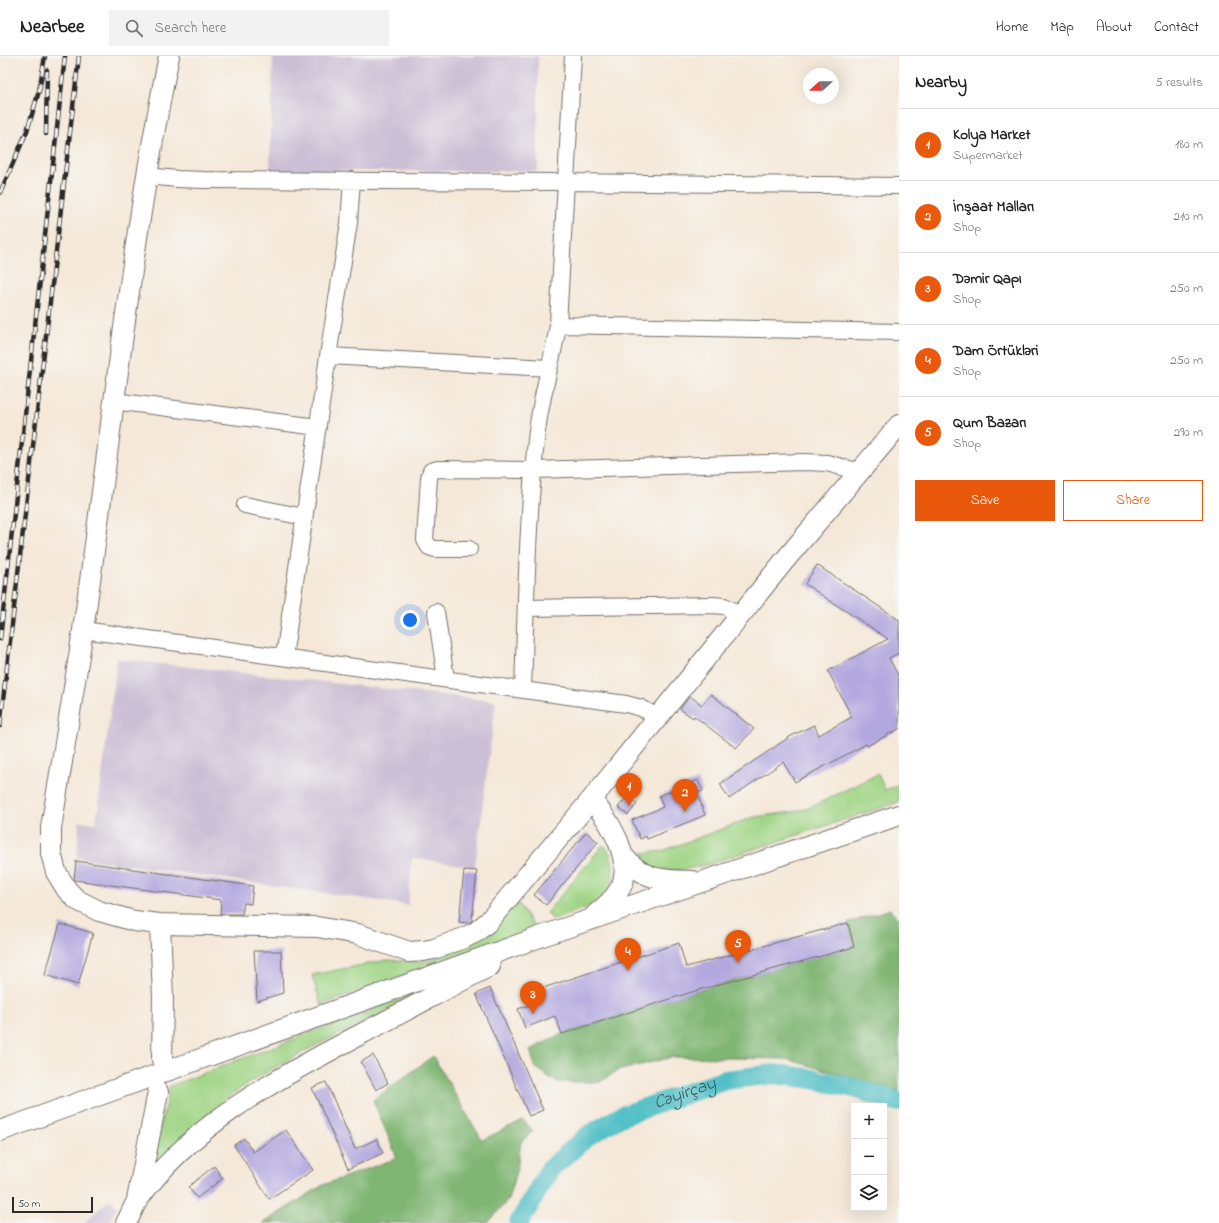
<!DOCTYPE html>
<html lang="en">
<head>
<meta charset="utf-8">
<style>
  body { margin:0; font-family:"Indie Flower",sans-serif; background:#f2f2f2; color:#222 }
  .controls { position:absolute; right:12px; bottom:12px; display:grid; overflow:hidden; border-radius:0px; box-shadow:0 4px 16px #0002 }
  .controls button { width:36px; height:36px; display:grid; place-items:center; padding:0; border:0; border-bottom:1px solid #e0e0e0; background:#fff; color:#222; font:20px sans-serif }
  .compass { position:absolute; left:803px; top:12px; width:36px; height:36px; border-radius:50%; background:#fff; box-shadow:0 4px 16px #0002; rotate:249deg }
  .scale { position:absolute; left:12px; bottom:10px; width:81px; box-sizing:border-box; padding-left:4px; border:2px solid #2b2b2b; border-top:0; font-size:11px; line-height:14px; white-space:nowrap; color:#2b2b2b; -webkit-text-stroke:3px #f6f6f2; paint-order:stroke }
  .you { position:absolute; left:410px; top:564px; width:14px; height:14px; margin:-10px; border:3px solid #fff; border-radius:50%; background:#1a73e8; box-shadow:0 0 0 6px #1a73e833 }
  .badge { display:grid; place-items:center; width:26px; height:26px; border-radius:50%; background:#ea580c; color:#fff; font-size:13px; font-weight:700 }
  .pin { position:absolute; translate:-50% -33px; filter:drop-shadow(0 1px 2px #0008) }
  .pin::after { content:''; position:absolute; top:21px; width:14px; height:12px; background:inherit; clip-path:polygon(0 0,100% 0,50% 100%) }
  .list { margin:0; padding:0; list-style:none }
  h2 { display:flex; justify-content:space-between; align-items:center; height:52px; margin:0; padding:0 16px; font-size:17px }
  h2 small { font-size:13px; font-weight:400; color:#767676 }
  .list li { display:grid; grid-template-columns:26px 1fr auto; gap:12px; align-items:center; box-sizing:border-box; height:72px; padding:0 16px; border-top:1px solid #e0e0e0 }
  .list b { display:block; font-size:15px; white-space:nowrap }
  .list p { margin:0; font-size:13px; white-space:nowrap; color:#767676 }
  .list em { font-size:13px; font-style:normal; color:#767676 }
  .actions { display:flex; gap:8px; padding:12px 16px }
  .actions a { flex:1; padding:9px 0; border:1px solid #ea580c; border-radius:0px; text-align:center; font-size:14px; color:#ea580c }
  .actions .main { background:#ea580c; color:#fff }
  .icon { flex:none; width:22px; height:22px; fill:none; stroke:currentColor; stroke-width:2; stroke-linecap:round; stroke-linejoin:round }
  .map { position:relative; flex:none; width:899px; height:1167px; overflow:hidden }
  header { display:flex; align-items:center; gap:24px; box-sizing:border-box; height:56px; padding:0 20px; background:#fff; border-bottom:1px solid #e0e0e0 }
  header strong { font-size:19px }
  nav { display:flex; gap:22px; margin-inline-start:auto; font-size:14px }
  .search { width:280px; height:36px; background:#f2f2f2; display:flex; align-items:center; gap:10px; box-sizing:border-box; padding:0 14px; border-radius:0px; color:#767676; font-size:15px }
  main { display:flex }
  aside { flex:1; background:#fff }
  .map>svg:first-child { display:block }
  .industrial { fill:#cbbfd5 }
  .green { fill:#a1d586; stroke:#668058 }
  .forest { fill:#80b673; stroke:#56704f }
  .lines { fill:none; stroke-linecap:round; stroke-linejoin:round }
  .river { stroke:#52c0c7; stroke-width:20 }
  .building { fill:#b2a7df }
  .minor-casing { stroke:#726d68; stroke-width:18 }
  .major-casing { stroke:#726d68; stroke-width:22 }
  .minor { stroke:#fff; stroke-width:16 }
  .major { stroke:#fff; stroke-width:20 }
  .rail-casing { stroke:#2b2b2b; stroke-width:4.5 }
  .rail { stroke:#f6f6f2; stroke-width:3; stroke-dasharray:9; stroke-linecap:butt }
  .labels { text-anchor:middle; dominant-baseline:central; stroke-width:4; stroke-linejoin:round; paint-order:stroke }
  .water-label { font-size:18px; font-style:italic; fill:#37585a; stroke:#f6f6f2 }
</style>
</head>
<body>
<header>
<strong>Nearbee</strong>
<div class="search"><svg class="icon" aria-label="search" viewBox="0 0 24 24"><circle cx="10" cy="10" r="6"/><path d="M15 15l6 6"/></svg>Search here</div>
<nav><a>Home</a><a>Map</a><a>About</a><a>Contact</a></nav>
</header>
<main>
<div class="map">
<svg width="899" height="1167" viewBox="0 0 899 1167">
  <rect width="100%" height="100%" fill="#f6f6f2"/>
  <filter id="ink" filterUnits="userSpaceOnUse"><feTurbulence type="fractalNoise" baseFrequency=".025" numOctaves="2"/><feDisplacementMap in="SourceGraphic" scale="8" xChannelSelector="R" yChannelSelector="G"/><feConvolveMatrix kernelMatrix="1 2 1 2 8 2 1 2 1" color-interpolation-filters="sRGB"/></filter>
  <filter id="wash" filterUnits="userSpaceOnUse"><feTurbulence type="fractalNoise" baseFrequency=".012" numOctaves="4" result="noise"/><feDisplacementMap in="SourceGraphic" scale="16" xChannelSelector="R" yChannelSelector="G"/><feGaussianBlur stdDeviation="0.9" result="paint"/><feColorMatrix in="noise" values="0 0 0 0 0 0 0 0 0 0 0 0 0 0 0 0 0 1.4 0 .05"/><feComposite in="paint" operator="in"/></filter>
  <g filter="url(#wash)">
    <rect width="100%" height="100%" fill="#f5e8d8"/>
    <!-- industrial -->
    <path class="industrial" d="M 273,0 L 538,0 L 538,115 L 270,115 Z
      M 117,603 L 496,645 L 475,811 L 412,802 L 408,849 L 77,802 L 79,765 L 96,767 Z
      M 110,1143 L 117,1150 L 109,1167 L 84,1167 Z"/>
    <!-- green -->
    <path class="green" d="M 878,718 L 885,734 L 899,729 L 899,746 L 705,809 C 688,813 664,819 648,811 C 643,809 638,802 634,798 L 662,795 L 754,761 L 793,756 L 809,752 Z
      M 603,789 C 610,794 613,804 613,813 C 613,819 613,826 611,831 C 606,847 568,858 553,864 L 547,856 Z
      M 517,845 L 535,873 L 321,949 L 312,919 L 387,904 L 420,906 L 438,901 Z
      M 434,930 C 370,966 301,992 241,1032 C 210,1053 184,1081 158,1108 L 153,1101 L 170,1030 Z"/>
    <!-- forest -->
    <path class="forest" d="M 890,853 L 899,862 L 899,1035 L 786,1003 L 672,1001 L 617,1015 L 600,1026 L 556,1026 L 535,1011 L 530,994 L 562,978 L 695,935 L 854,891 L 848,867 Z
      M 433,1000 L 482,1084 L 523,1064 L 533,1075 L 521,1086 L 517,1112 L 508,1144 L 488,1167 L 263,1167 L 323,1129 L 397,1102 L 373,1044 Z"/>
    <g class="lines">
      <!-- river -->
      <path class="river" id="s1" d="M 519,1167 L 550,1113 L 589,1079 L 622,1060 L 725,1024 L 774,1018 L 807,1022 L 854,1032 L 899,1046"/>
    </g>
    <g id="blocks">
      <!-- building -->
      <path class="building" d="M 817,509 L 899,564 L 899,597 L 889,602 L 899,621 L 899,673 L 867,690 L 866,688 L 795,726 L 783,706 L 729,743 L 720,728 L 791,680 L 814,669 L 819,679 L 852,661 L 828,615 L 888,583 L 805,528 Z
        M 711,638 L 754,673 L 736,692 L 694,660 L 693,662 L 680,653 L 690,640 L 702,649 Z
        M 698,724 L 703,735 L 697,737 L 705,759 L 647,783 L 646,780 L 640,783 L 632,764 L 663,751 L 659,740 Z
        M 628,740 L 637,748 L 628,759 L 618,751 Z
        M 586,776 L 598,786 L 546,849 L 534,839 Z
        M 76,805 L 253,830 L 251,848 L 244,847 L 242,858 L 220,858 L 221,844 L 74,824 Z
        M 464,814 L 477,815 L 472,865 L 467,867 L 459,866 Z
        M 848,867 L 854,891 L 695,935 L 562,978 L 555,960 L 525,972 L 518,953 L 535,947 L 531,936 L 679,887 L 686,911 Z
        M 60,868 L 93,877 L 78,929 L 45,919 Z
        M 254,895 L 281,895 L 283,937 L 257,945 Z
        M 490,932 L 543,1054 L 529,1060 L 476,938 Z
        M 373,999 L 388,1027 L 376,1034 L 361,1006 Z
        M 326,1026 L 355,1093 L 377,1083 L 383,1097 L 348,1113 L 312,1032 Z
        M 286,1074 L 313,1114 L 269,1143 L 234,1089 L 244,1082 L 253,1096 Z
        M 214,1110 L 223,1122 L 197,1142 L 188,1131 Z"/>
    </g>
  </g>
  <g filter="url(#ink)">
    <use href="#blocks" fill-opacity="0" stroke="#726d68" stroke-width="1"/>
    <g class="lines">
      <!-- minor casing -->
      <g class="minor-casing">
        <path id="minor" d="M 147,120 L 177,123 L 205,124 L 566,126 L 899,130
          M 558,269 L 899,276
          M 328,300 L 549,312
          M 113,345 L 318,371
          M 245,449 L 304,461
          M 469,493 L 435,493 L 429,491 L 425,484 L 429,422 L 431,415 L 437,413 L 533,414 L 805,406 L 827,407 L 860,416
          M 526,552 L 713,549 L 724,550 L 742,559
          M 436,556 L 446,623
          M 83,574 L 626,648 L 641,652 L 658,661
          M 284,601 L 328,300 L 349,167 L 352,124
          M 523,634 C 526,551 527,468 536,385 C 539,346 552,308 558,269 L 573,0"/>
      </g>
      <!-- major casing -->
      <g class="major-casing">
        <path id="major" d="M 169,0 C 130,190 111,383 83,574 C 73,640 62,706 51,772 L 51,797 L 56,816 L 67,834 L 77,844 L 99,855 L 134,865 L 160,868 L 317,871 L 358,878 L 409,896 L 423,895 L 434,893 L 464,882 L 476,876 L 488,866 L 591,744 L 785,504 L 899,369
          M 591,744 C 604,758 610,768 618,785 C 632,821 624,836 595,859
          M 624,801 C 645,825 663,824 692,825
          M 160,868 L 163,942 L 162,1004
          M 0,1075 L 548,878 L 899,759
          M 137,1144 L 158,1036
          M 126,1167 C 130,1160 133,1152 137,1145 C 192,1067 279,1022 361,978 C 404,956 447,932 490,910"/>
      </g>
      <!-- minor -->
      <use href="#minor" class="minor"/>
      <!-- major -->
      <use href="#major" class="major"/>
      <!-- rail casing -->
      <g class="rail-casing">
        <path id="rail" d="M 46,78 L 47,14
          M 0,137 L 27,75 L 39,35 L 45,0
          M 0,583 L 65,0
          M 0,670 L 79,0"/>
      </g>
      <!-- rail -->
      <use href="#rail" class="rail"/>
    </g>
  </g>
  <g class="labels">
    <!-- water labels -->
    <g class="water-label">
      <text stroke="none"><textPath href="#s1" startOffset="219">Cəyirçay</textPath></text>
    </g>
  </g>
</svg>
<div class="controls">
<button>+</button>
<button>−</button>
<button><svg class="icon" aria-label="layers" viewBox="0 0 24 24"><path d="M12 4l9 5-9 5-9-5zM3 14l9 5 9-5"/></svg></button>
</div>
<svg class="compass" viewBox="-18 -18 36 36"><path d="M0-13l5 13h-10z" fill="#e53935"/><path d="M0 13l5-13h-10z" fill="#767676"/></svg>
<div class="scale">50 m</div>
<div class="you"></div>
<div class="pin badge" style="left:629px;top:750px">1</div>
<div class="pin badge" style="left:685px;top:756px">2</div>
<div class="pin badge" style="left:533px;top:958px">3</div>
<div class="pin badge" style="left:628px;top:915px">4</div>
<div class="pin badge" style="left:738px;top:907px">5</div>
</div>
<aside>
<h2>Nearby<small>5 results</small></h2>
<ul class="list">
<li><span class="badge">1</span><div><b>Kolya Market</b><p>Supermarket</p></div><em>180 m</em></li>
<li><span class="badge">2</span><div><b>İnşaat Malları</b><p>Shop</p></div><em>210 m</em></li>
<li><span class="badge">3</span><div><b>Dəmir Qapı</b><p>Shop</p></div><em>250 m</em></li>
<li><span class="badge">4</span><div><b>Dam Örtükləri</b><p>Shop</p></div><em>250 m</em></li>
<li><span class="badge">5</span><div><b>Qum Bazarı</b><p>Shop</p></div><em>290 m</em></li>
</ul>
<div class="actions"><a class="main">Save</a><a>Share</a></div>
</aside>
</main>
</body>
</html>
